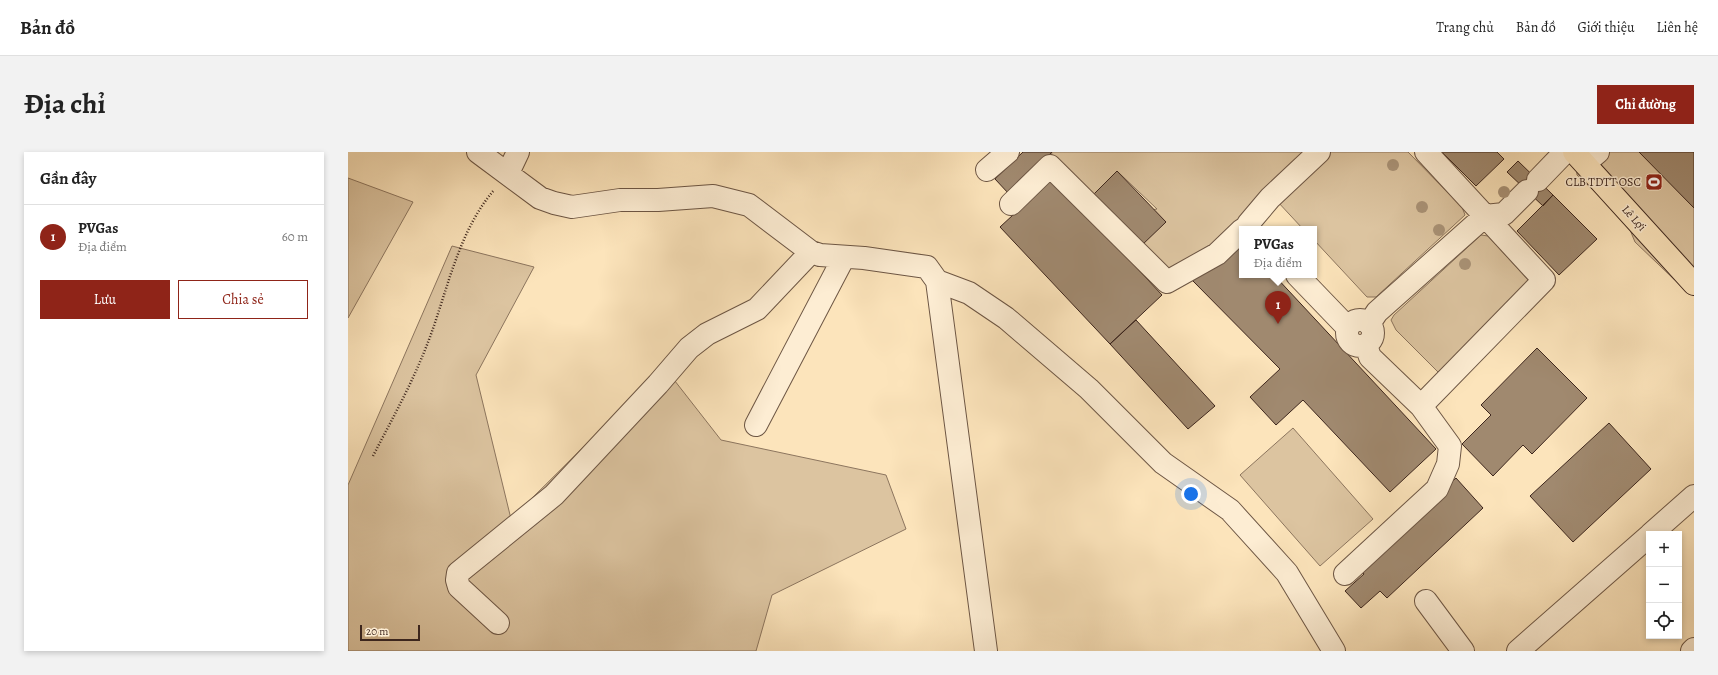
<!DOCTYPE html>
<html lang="vi">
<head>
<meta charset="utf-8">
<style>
  body { margin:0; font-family:Alegreya,serif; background:#f2f2f2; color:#222 }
  .controls { position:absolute; right:12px; bottom:12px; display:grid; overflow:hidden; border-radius:0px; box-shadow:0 2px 6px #0003 }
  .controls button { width:36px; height:36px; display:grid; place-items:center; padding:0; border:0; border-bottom:1px solid #e0e0e0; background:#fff; color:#222; font:20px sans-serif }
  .scale { position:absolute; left:12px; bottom:10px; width:60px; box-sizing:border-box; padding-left:4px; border:2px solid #3d261d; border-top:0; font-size:11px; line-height:14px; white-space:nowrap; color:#3d261d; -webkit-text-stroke:3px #fdedd3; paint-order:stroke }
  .you { position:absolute; left:843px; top:342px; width:14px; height:14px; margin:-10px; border:3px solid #fff; border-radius:50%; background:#1a73e8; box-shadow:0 0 0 6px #1a73e833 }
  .badge { display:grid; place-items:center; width:26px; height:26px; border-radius:50%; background:#8f2418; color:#fff; font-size:13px; font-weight:700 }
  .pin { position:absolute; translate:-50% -33px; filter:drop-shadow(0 1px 2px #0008) }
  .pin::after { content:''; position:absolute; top:21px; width:14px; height:12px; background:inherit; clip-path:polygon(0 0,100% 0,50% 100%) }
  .popup { position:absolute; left:891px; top:74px; width:78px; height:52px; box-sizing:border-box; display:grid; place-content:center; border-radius:0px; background:#fff; filter:drop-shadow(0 1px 3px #0005); font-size:13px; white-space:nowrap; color:#767676 }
  .popup b { font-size:15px; color:#222 }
  .popup::after { content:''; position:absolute; left:50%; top:100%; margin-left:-8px; border:8px solid transparent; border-top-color:#fff }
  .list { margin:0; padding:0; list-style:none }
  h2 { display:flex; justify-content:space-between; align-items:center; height:52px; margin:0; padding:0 16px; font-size:17px }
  h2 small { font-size:13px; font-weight:400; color:#767676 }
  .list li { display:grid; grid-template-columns:26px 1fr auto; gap:12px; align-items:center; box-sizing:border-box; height:64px; padding:0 16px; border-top:1px solid #e0e0e0 }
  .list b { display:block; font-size:15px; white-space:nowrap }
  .list p { margin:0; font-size:13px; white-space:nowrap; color:#767676 }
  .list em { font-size:13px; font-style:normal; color:#767676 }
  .actions { display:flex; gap:8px; padding:12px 16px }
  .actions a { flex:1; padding:9px 0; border:1px solid #8f2418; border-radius:0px; text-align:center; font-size:14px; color:#8f2418 }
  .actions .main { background:#8f2418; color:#fff }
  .icon { flex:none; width:22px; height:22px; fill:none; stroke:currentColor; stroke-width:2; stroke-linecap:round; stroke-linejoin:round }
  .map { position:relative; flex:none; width:1346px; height:499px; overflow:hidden; border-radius:0px }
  header { display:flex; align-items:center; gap:24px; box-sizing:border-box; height:56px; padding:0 20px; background:#fff; border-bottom:1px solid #e0e0e0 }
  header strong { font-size:19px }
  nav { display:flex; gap:22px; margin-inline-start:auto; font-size:14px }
  .intro { display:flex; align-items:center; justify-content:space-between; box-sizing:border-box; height:96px; padding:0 24px }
  h1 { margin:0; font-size:28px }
  .button { padding:10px 18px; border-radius:0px; background:#8f2418; color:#fff; font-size:14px; font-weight:700 }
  main { display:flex; gap:24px; padding:0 24px }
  aside { flex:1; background:#fff; border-radius:0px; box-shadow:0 2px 6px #0003 }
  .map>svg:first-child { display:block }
  .green { fill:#dcc4a0; stroke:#8c755e }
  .building { fill:#a0896f; stroke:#3d261d }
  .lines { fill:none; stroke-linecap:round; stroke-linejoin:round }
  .minor-casing { stroke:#6d5644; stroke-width:24 }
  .major-casing { stroke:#3d261d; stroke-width:24 }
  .path { stroke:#3d261d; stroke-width:2.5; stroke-dasharray:1 2; stroke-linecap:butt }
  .minor { stroke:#fdedd3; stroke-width:22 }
  .major { stroke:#fce4bb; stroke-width:22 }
  .tree { fill:#a99276 }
  .labels { text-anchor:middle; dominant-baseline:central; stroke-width:3; stroke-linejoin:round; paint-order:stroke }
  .poi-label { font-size:12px; fill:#3d261d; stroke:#fdedd3; text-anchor:end }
  .street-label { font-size:12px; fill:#3d261d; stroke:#fdedd3 }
</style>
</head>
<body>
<header>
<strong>Bản đồ</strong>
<nav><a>Trang chủ</a><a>Bản đồ</a><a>Giới thiệu</a><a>Liên hệ</a></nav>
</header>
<div class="intro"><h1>Địa chỉ</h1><a class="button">Chỉ đường</a></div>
<main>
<aside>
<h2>Gần đây<small></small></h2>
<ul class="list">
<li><span class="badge">1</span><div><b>PVGas</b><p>Địa điểm</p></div><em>60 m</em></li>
</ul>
<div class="actions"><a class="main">Lưu</a><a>Chia sẻ</a></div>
</aside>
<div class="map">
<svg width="1346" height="499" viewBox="0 0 1346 499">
  <rect width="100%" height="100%" fill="#fce4bb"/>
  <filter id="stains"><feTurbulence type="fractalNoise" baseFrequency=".005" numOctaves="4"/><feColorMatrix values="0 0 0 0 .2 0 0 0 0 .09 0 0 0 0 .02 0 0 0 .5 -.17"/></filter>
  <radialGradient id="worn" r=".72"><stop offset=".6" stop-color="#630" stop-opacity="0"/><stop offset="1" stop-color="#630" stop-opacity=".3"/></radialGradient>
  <!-- green -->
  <path class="green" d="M 704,0 L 965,0 L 860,116 L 804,122 L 783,101 L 796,59 L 809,57 L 769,19 L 744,44 L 702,9 Z
    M 976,0 L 1060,0 L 1114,55 L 1117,63 L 1028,145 L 1019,145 L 966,88 L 966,77 L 955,77 L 929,49 Z
    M 1237,0 L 1297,0 L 1346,54 L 1346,143 L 1332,133 L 1287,90 L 1280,73 L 1255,41 L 1244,37 L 1229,23 L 1228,10 Z
    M 0,26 L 65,50 L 0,166 Z
    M 1133,83 L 1140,84 L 1181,129 L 1098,218 L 1090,220 L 1048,178 L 1043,168 L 1046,163 Z
    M 104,94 L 186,115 L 128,223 L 163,367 L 316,215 L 373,288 L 538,323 L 558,377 L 424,443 L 408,499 L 0,499 L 0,333 Z
    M 945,276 L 1025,367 L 972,414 L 892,323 Z"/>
  <!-- building -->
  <path class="building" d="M 675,0 L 704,0 L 661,42 L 647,27 Z
    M 1094,0 L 1149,0 L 1156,7 L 1128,34 Z
    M 1291,0 L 1346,0 L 1346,56 Z
    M 1170,9 L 1205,43 L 1195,54 L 1159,20 Z
    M 769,19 L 818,70 L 793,94 L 744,44 Z
    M 705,26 L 814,143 L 762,192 L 652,75 Z
    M 1205,43 L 1249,87 L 1211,123 L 1169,79 Z
    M 894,89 L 894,123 L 926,123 L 1088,297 L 1042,340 L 955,248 L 928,273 L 902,245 L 932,217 L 844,128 Z
    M 788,168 L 867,254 L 840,277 L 762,192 Z
    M 1189,196 L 1239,246 L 1184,302 L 1175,293 L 1145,324 L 1114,292 L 1143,263 L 1133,253 Z
    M 1261,271 L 1303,317 L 1225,390 L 1182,344 Z
    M 1108,326 L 1135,356 L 1039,446 L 1032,439 L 1013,456 L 997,439 L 1016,422 L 1011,416 Z"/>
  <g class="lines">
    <!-- minor casing -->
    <g class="minor-casing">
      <path id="minor" d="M 130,0 L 192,46 L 206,51 L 224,55 L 272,48 L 310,48 L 365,44 L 401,53 L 463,100 L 472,103 L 516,106 L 579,115 L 589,129 L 638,499
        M 1237,11 L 1250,0
        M 639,18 L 660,0
        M 160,21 L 170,0
        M 1190,28 L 1217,0
        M 663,52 L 702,14 L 819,130 L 869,102 L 894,78
        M 900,72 L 922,46 L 971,0
        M 949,123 L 1000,176
        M 589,129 L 621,141 L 658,166 L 741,237 L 815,311 L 882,358 L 939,421 L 986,499
        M999 181a13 13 0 1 1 26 0a13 13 0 1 1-26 0Z
        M 1021,172 L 1029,160 L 1137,64 L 1156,62 L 1179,39
        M 1073,254 L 1196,128 L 1078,0
        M 408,273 L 496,105
        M 1303,382 L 1346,344
        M 997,422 L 1089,337 L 1100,312 L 1102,294 L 1073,254 L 1022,205 L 1018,193
        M 1078,449 L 1115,499
        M 150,471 L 111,435 L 109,428 L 110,421 L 206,343 L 310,232 L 341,196 L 359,182 L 409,157 L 463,100
        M 1170,499 L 1301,384
        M 1344,499 L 1346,497"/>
    </g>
    <!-- major casing -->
    <g class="major-casing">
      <path id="major" d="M 1226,0 L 1346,132"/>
    </g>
    <!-- path -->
    <path class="path" d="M 25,304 C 42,271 60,239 74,205 C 98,150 106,85 146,38"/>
    <!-- minor -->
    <use href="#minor" class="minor"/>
    <!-- major -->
    <use href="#major" class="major"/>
  </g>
  <!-- trees -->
  <g class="tree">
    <circle cx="1045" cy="13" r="6"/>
    <circle cx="1156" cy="40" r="6"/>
    <circle cx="1074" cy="55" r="6"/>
    <circle cx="1091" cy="78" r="6"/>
    <circle cx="1117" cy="112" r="6"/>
  </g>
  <!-- icons -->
  <defs>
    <g id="stadium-square" transform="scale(0.9)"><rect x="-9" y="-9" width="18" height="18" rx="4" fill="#8f2418" stroke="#fdedd3"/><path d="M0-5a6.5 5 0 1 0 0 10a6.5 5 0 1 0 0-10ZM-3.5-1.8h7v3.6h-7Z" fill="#fff"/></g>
  </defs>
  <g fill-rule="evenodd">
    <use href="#stadium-square" x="1306" y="30"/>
  </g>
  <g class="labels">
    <!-- poi labels -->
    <g class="poi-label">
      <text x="1293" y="30">CLB TDTT OSC</text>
    </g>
    <!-- street labels -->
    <g class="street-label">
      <text transform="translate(1286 66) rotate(48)">Lê Lợi</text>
    </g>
  </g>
  <rect width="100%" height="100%" filter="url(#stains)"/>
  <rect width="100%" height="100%" fill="url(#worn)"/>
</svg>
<div class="controls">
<button>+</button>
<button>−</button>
<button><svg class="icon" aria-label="locate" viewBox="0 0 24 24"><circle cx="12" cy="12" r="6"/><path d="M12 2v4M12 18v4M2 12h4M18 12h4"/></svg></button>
</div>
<div class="scale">20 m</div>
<div class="you"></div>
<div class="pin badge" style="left:930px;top:172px">1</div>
<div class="popup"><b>PVGas</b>Địa điểm</div>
</div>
</main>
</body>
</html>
